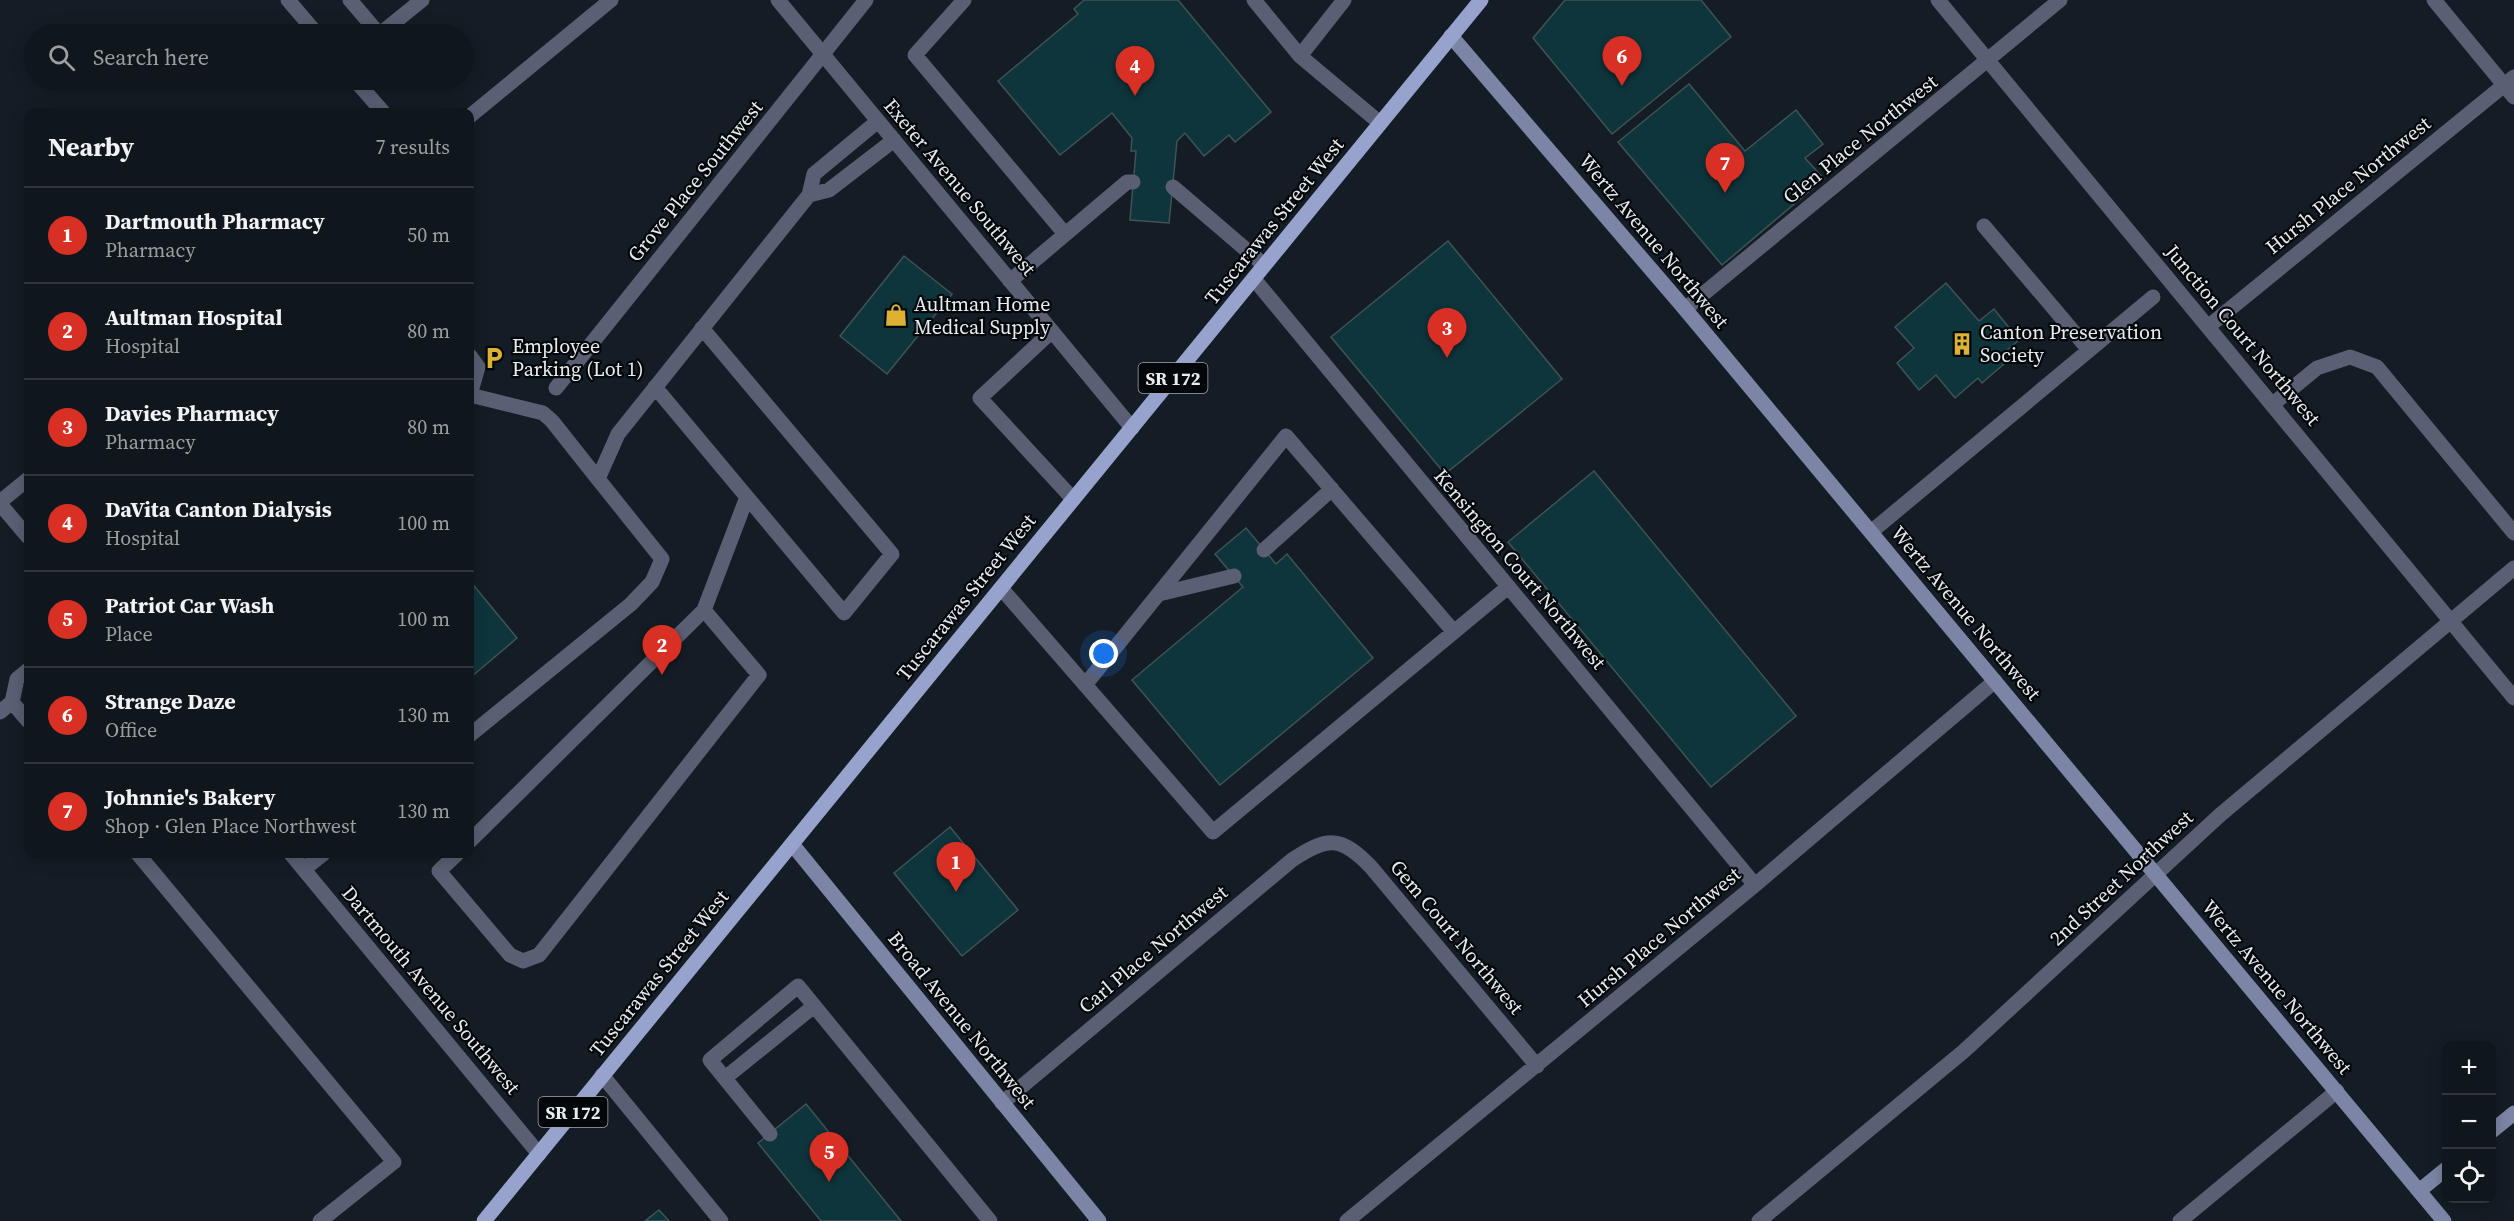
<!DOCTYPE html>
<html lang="en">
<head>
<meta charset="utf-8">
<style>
  body { margin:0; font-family:"Source Serif 4",serif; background:#181f25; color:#f1f3f6 }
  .controls { position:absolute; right:18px; bottom:18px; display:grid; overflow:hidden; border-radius:12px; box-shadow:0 3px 15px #0003 }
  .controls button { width:54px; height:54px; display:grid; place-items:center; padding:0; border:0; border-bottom:2px solid #2f353b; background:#0f161c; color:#f1f3f6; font:30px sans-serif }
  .you { position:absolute; left:1104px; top:654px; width:21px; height:21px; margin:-15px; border:4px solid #fff; border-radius:50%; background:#1a73e8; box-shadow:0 0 0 9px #1a73e833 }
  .badge { display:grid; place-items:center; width:39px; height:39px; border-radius:50%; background:#d93025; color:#fff; font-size:20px; font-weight:700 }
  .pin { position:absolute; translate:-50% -50px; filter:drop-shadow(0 2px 3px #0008) }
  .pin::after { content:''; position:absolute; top:32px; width:21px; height:18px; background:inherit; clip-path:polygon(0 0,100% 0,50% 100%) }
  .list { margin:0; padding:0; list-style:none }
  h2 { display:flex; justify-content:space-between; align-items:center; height:78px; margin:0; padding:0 24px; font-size:26px }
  h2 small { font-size:20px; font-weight:400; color:#9b9fa3 }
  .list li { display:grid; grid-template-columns:39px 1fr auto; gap:18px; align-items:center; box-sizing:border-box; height:96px; padding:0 24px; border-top:2px solid #2f353b }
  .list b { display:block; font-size:22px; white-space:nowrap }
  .list p { margin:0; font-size:20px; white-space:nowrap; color:#9b9fa3 }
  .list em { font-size:20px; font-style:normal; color:#9b9fa3 }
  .icon { flex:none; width:33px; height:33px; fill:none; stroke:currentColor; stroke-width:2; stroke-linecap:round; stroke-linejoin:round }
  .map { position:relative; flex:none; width:2514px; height:1221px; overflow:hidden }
  .search { position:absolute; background:#0f161c; box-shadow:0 3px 15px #0003; left:24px; top:24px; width:450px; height:66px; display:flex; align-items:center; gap:15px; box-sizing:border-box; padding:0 21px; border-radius:33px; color:#9b9fa3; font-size:22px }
  .panel { position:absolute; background:#0f161c; box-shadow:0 3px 15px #0003; left:24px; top:108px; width:450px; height:750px; border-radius:12px }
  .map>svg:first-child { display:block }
  .building { fill:#0e353c; stroke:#425255; stroke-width:1.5 }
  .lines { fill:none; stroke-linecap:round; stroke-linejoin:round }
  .lane { stroke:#5a5f73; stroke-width:15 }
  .street { stroke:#5a5f73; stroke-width:15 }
  .secondary { stroke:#7d85a6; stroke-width:15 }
  .primary { stroke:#98a3cd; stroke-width:15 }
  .labels { text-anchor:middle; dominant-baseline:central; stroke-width:4.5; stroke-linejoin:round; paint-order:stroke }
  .shield { fill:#04070a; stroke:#a2a8ac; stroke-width:1.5 }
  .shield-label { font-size:18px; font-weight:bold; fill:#e6edf2 }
  .street-label { font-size:20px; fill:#e6edf2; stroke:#04070a }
  .poi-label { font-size:20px; fill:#e6edf2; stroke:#04070a; text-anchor:start }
</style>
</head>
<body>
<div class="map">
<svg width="2514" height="1221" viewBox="0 0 2514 1221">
  <rect width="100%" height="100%" fill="#141d25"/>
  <!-- building -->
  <path class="building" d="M 1084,0 L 1178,0 L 1271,112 L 1235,142 L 1229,135 L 1204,156 L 1185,133 L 1177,141 L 1169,223 L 1130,220 L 1136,151 L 1131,151 L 1132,138 L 1112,113 L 1060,155 L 998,81 L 1078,14 L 1074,9 Z
    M 1565,0 L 1701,0 L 1731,37 L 1612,134 L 1533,38 Z
    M 1689,84 L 1745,151 L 1796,110 L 1823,144 L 1805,158 L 1824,179 L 1722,265 L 1618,142 Z
    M 1448,241 L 1562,379 L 1445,474 L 1331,337 Z
    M 904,256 L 952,294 L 887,374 L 840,336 Z
    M 1946,283 L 1979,321 L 1994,309 L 2019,340 L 2006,351 L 2012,357 L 1982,383 L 1978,378 L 1955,398 L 1936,375 L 1919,390 L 1897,363 L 1914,348 L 1895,327 Z
    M 1594,471 L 1796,716 L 1711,787 L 1508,542 Z
    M 1246,528 L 1276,564 L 1287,554 L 1373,658 L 1220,785 L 1132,680 L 1243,587 L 1215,554 Z
    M 470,581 L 517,638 L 470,678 Z
    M 950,827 L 1018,910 L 962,956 L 894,873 Z
    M 806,1104 L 901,1221 L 821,1221 L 758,1143 Z
    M 659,1210 L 669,1221 L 645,1221 Z"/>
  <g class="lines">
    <!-- lane -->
    <path class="lane" d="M 288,0 L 317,34
      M 350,0 L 379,34
      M 964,0 L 915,55 L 1065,234
      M 1254,0 L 1300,56 L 1380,123
      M 380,34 L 422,0
      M 1300,56 L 1344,0
      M 355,80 L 383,112
      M 470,116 L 611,0
      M 1173,187 L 1264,265
      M 809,195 L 829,190 L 894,140
      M 1984,226 L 2089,350
      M 1254,279 L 1755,885
      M 1010,281 L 1127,182 L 1133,182
      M 2209,326 L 2514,77
      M 1052,331 L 980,398 L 1073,499
      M 470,356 L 478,367 L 470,395
      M 655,387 L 844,613 L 892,554 L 702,328
      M 556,388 L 866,0
      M 470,395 L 543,413 L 552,421 L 598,479
      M 2273,404 L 2317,368 L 2350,357 L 2377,367 L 2514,533
      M 0,502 L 28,479
      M 1871,532 L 2153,297
      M 1264,550 L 1332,489
      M 1001,588 L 1213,832 L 1508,587
      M 1159,594 L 1234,576
      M 1085,685 L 1286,436 L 1454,632
      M 12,702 L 28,721
      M 0,712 L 12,702 L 17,679 L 28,670
      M 470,735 L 631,604 L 652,582 L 662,559 L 598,479 L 618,434 L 809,195 L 814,174 L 878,121
      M 470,841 L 704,610 L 747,497
      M 138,854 L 394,1162 L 320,1221
      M 457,854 L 439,871 L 510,955 L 523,961 L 539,955 L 759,675 L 704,610
      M 304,869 L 323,854
      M 602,1075 L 721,1221
      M 725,1078 L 814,1006
      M 1002,1103 L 1292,860 C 1328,836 1341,836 1371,867 L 1537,1066
      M 770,1134 L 710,1060 L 798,986 L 990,1221
      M 1347,1221 L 1755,885 L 1995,681
      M 2180,1221 L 2337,1091"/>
    <!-- street -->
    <path class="street" d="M 778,0 L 1132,428
      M 1938,0 L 2514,698
      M 2434,0 L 2514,97
      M 1685,309 L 2060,0
      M 0,504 L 28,537
      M 291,854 L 539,1154
      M 1759,1221 L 1964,1051 L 2220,815 L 2514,568"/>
    <!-- secondary -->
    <path class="secondary" d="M 1451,36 L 1685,309 L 2444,1221
      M 792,844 L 1099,1221
      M 2492,1131 L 2514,1113
      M 2419,1191 L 2446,1169"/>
    <!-- primary -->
    <path class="primary" d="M 484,1221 L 1481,0"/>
  </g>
  <!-- icons -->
  <defs>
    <g id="shop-bare" transform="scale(1.8)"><path d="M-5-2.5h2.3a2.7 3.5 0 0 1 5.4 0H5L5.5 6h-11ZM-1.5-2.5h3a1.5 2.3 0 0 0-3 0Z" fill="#dcb233" stroke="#04070a" stroke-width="2.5" paint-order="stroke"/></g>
    <g id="building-bare" transform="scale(1.8)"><path d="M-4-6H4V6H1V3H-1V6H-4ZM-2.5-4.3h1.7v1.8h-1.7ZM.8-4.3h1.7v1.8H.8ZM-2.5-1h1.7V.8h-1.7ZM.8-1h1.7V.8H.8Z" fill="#dcb233" stroke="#04070a" stroke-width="2.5" paint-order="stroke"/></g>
    <g id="parking-bare" transform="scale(1.8)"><path d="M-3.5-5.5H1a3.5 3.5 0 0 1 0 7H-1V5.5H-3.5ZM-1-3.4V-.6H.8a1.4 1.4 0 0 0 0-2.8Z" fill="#dcb233" stroke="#04070a" stroke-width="2.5" paint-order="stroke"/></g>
  </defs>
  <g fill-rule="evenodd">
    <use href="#shop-bare" x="896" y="315"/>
    <use href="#building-bare" x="1962" y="344"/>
    <use href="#parking-bare" x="494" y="358"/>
  </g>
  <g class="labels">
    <!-- shield labels -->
    <g class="shield">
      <rect x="1138.5" y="363" width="69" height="30" rx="4.5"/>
      <rect x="538.5" y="1097" width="69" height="30" rx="4.5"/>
    </g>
    <g class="shield-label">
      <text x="1173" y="378">SR 172</text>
      <text x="573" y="1112">SR 172</text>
    </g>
    <!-- street labels -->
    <g class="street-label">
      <text transform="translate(1860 139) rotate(-39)">Glen Place Northwest</text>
      <text transform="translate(695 181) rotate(-51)">Grove Place Southwest</text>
      <text transform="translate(2348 185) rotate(-39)">Hursh Place Northwest</text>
      <text transform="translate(960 187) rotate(50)">Exeter Avenue Southwest</text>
      <text transform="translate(1274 221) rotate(-51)">Tuscarawas Street West</text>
      <text transform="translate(1654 241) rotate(50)">Wertz Avenue Northwest</text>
      <text transform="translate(2243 335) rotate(50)">Junction Court Northwest</text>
      <text transform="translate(1520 569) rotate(50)">Kensington Court Northwest</text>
      <text transform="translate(966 597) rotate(-51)">Tuscarawas Street West</text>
      <text transform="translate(1966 613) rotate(50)">Wertz Avenue Northwest</text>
      <text transform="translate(2121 878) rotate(-43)">2nd Street Northwest</text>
      <text transform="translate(1457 937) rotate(50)">Gem Court Northwest</text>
      <text transform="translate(1659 937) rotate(-40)">Hursh Place Northwest</text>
      <text transform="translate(1153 949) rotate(-40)">Carl Place Northwest</text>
      <text transform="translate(659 973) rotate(-51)">Tuscarawas Street West</text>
      <text transform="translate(2277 987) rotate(50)">Wertz Avenue Northwest</text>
      <text transform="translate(431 990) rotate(50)">Dartmouth Avenue Southwest</text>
      <text transform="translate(962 1020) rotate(51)">Broad Avenue Northwest</text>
    </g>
    <!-- poi labels -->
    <g class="poi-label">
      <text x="914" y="304">Aultman Home<tspan x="914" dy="23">Medical Supply</tspan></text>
      <text x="1980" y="332">Canton Preservation<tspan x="1980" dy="23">Society</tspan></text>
      <text x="512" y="346">Employee<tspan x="512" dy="23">Parking (Lot 1)</tspan></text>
    </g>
  </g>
</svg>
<div class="controls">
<button>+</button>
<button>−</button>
<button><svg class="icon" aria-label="locate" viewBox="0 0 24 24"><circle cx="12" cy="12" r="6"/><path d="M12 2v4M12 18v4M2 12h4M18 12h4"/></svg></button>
</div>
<div class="you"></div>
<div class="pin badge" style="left:956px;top:892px">1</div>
<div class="pin badge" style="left:662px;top:675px">2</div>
<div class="pin badge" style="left:1447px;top:358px">3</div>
<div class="pin badge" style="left:1135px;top:96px">4</div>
<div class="pin badge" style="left:829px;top:1182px">5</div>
<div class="pin badge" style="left:1622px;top:86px">6</div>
<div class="pin badge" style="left:1725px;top:193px">7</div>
<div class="search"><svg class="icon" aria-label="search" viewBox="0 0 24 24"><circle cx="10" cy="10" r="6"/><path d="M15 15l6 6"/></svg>Search here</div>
<section class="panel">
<h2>Nearby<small>7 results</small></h2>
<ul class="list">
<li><span class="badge">1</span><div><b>Dartmouth Pharmacy</b><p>Pharmacy</p></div><em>50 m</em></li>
<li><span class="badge">2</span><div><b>Aultman Hospital</b><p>Hospital</p></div><em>80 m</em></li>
<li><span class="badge">3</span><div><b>Davies Pharmacy</b><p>Pharmacy</p></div><em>80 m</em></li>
<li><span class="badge">4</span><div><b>DaVita Canton Dialysis</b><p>Hospital</p></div><em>100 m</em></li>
<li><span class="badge">5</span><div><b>Patriot Car Wash</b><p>Place</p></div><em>100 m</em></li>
<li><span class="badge">6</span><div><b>Strange Daze</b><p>Office</p></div><em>130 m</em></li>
<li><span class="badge">7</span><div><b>Johnnie's Bakery</b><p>Shop · Glen Place Northwest</p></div><em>130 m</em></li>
</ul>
</section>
</div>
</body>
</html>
